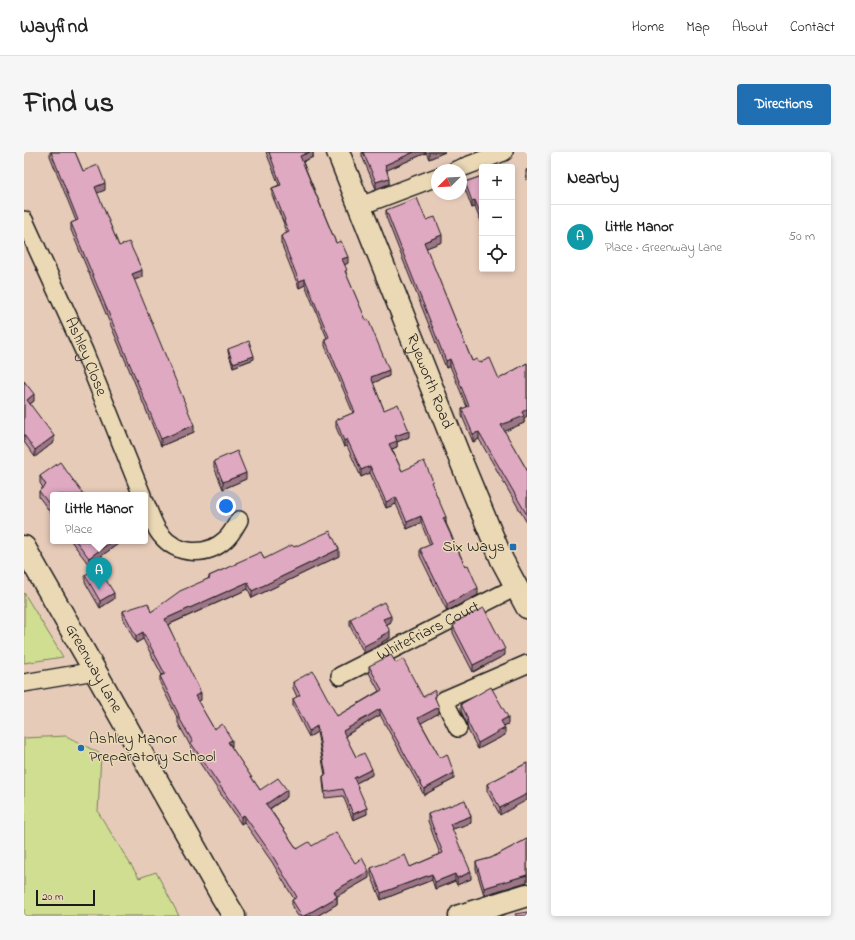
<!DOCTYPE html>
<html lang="en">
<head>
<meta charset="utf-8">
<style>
  body { margin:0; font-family:"Indie Flower",sans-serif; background:#f6f6f6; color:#222 }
  .controls { position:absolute; right:12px; top:12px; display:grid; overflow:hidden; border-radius:4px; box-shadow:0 2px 6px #0003 }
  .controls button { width:36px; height:36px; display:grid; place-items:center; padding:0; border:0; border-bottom:1px solid #e0e0e0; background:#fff; color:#222; font:20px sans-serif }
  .compass { position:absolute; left:407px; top:12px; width:36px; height:36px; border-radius:50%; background:#fff; box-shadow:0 2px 6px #0003; rotate:246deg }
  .scale { position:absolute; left:12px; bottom:10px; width:59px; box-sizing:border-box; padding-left:4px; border:2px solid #1c1c1c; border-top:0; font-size:11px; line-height:14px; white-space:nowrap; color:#1c1c1c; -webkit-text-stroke:3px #ebd9b6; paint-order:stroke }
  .you { position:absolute; left:202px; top:354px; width:14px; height:14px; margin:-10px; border:3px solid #fff; border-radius:50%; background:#1a73e8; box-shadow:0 0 0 6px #1a73e833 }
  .badge { display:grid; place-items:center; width:26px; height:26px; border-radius:50%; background:#1f6fb2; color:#fff; font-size:13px; font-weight:700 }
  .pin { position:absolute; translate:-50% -33px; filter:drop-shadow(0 1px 2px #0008) }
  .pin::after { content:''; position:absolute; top:21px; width:14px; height:12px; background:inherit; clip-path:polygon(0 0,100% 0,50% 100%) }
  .popup { position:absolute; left:26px; top:340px; width:98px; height:52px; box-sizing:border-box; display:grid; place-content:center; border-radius:4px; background:#fff; filter:drop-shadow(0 1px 3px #0005); font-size:13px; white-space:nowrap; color:#767676 }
  .popup b { font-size:15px; color:#222 }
  .popup::after { content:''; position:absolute; left:50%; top:100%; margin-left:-8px; border:8px solid transparent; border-top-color:#fff }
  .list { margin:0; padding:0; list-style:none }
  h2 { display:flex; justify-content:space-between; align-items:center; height:52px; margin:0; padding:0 16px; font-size:17px }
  h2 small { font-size:13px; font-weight:400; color:#767676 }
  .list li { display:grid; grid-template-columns:26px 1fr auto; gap:12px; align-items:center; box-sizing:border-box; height:64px; padding:0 16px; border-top:1px solid #e0e0e0 }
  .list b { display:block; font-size:15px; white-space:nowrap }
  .list p { margin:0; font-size:13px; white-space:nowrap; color:#767676 }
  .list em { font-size:13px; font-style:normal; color:#767676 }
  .icon { flex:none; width:22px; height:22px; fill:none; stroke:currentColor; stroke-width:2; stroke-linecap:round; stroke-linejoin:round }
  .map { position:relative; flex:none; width:503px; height:764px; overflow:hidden; border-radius:4px }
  header { display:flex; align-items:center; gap:24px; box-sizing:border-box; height:56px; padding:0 20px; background:#fff; border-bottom:1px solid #e0e0e0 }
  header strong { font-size:19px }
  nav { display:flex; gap:22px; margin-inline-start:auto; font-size:14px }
  .intro { display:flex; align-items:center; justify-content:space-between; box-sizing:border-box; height:96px; padding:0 24px }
  h1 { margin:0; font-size:28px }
  .button { padding:10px 18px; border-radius:4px; background:#1f6fb2; color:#fff; font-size:14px; font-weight:700 }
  main { display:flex; gap:24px; padding:0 24px }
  aside { flex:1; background:#fff; border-radius:4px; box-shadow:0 2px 6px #0003 }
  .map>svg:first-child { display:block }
  .green { fill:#d0de92; stroke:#767d57 }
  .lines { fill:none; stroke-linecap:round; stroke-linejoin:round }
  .street-casing { stroke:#1c1c1c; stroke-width:20 }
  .secondary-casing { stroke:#1c1c1c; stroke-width:25 }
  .street { stroke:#ebd9b6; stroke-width:17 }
  .secondary { stroke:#ebd9b6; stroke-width:22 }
  .wall { fill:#c091a6; stroke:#1c1c1c }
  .shaded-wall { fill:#9c7687; stroke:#1c1c1c }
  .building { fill:#dfa9c1; stroke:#1c1c1c }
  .poi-dot { fill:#1f6fb2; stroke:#ebd9b6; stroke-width:1.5 }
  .labels { text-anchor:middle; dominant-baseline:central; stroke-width:3; stroke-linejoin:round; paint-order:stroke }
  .street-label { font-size:16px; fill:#1c1c1c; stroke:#ebd9b6 }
  .poi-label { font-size:16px; fill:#1c1c1c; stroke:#ebd9b6; text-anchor:end }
</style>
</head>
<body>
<header>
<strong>Wayfind</strong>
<nav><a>Home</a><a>Map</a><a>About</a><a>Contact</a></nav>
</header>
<div class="intro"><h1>Find us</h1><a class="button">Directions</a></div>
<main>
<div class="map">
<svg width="503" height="764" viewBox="0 0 503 764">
  <rect width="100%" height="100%" fill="#e7cbb9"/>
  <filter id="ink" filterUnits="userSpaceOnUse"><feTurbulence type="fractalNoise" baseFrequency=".025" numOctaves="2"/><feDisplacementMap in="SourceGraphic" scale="8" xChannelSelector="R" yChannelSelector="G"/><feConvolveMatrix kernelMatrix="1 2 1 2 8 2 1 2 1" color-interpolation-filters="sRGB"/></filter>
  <g filter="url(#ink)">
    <!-- green -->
    <path class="green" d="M 0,441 L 39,505 L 0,511 Z
      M 42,584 L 77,602 L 74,660 L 115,726 L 132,720 L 155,764 L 0,764 L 0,586 Z"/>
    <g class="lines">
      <!-- street casing -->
      <g class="street-casing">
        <g id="street">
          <path d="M 432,18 L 480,0"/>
          <path d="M 336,54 L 413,25"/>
          <path id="s1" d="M 0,68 L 60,199 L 118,343"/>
          <path d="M 121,350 C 126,361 129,374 137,383 C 153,403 182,405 201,388 C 207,383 211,375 215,368"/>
          <path id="s2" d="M 316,524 L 492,435"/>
          <path d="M 0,531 L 71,519"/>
          <path d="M 434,576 L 420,548 L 503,512"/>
        </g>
      </g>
      <!-- secondary casing -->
      <g class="secondary-casing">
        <g id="secondary">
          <path id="s3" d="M 314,0 L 437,309 L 478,408 L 503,455"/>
          <path id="s4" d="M 0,395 L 71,519 L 198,744 L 210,764"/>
          <path d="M 436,764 L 503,743"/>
        </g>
      </g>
      <!-- street -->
      <use href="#street" class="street"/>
      <!-- secondary -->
      <use href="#secondary" class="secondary"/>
    </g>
    <!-- wall -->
    <path class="wall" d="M 26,0 L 51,0 L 59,19 L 81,38 L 73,41 L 95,94 L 118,125 L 110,128 L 170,280 L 137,294 L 47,78 L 47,71 L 52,69 L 26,4 Z
      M 242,0 L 289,0 L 289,5 L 279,10 L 312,91 L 324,111 L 320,113 L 323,124 L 365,224 L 349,231 L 360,258 L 385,285 L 373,290 L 373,295 L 368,297 L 378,319 L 409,335 L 422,371 L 454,443 L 423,459 L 396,404 L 396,397 L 406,393 L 397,371 L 383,377 L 372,352 L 362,356 L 346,321 L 337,325 L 323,294 L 320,295 L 312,275 L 312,268 L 329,261 L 301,194 L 301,187 L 303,186 L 281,133 L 275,136 L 257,91 L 257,84 L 263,81 L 260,75 L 260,72 L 248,43 L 248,36 L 255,33 Z
      M 338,0 L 421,0 L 405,7 L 402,1 L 363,18 L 365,32 L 352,37 L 338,4 Z
      M 503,17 L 503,28 L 502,24 L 502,18 Z
      M 458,24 L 458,73 L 451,55 L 448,56 L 441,37 L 441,30 Z
      M 362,58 L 402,68 L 418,90 L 402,96 L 448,209 L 455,211 L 475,227 L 503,211 L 503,264 L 500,266 L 500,271 L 480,279 L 503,318 L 503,371 L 455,287 L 449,290 L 438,264 L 438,257 L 443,255 L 426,214 L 422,216 L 362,65 Z
      M 204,197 L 230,207 L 209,215 L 204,200 Z
      M 0,229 L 10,249 L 6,252 L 30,290 L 11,305 L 0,290 Z
      M 190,309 L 222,327 L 199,337 L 190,315 Z
      M 16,324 L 29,343 L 29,364 L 15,345 L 15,339 L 19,336 L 16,331 Z
      M 47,389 L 98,389 L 65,413 Z
      M 270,395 L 315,404 L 228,446 L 224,437 L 144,473 L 177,548 L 174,550 L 190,577 L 207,595 L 236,638 L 263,645 L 246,657 L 273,697 L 288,694 L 331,711 L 345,726 L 313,744 L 313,752 L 293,764 L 274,764 L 268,755 L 268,748 L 270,747 L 248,710 L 220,670 L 217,672 L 167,598 L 167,595 L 154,571 L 154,567 L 136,531 L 136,524 L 138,523 L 119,487 L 112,491 L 99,466 L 99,459 L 127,460 L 185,426 L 185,424 L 212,412 L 212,411 L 240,407 Z
      M 61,423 L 90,447 L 76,456 L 61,430 Z
      M 326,467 L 367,470 L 362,473 L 366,486 L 358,490 L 358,492 L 340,501 L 326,474 Z
      M 431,470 L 481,503 L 449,520 L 429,481 L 429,474 L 431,473 Z
      M 372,511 L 399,545 L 411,546 L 415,561 L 397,571 L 416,606 L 430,627 L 400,643 L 356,563 L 321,584 L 332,605 L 348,623 L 332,631 L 343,662 L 329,668 L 319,644 L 301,646 L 299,630 L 299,624 L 301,623 L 293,580 L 285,585 L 269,554 L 269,547 L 273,545 L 269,536 L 269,530 L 313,564 L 355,539 L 345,521 L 345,514 Z
      M 437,552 L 484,572 L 479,574 L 481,583 L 454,597 L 444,578 L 443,572 L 437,559 Z
      M 503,611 L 476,663 L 463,639 L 463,632 Z
      M 404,662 L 447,671 L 428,677 L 447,727 L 433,733 L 431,729 L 411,737 L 408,728 L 357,748 L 347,723 L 347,716 L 386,715 L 416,702 L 404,669 Z
      M 503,687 L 503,730 L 460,743 L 452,717 L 452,710 L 467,706 Z"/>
    <!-- shaded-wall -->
    <path class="shaded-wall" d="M 286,0 L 289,0 L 289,5 L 276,11 L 276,4 Z
      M 390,0 L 402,0 L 402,1 L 361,19 L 361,13 Z
      M 405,0 L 421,0 L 405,7 Z
      M 365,26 L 365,32 L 352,37 L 352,30 Z
      M 81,31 L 81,38 L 71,42 L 71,35 Z
      M 451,48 L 451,55 L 448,56 L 448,49 Z
      M 418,83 L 418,90 L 400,97 L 400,90 Z
      M 324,105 L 324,111 L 318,114 L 318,107 Z
      M 118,118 L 118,125 L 108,129 L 108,122 Z
      M 281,127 L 281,133 L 275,136 L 275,129 Z
      M 230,204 L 230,207 L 209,215 L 209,211 Z
      M 426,207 L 426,214 L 422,216 L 422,209 Z
      M 365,218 L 365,224 L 347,232 L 347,225 Z
      M 10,242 L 10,249 L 3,254 L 3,248 Z
      M 503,257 L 503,264 L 500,266 L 500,271 L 477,281 L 477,273 Z
      M 170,273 L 170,280 L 137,294 L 137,287 Z
      M 385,279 L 385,285 L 373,290 L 373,295 L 365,298 L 365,292 L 371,284 Z
      M 455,280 L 455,287 L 449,290 L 449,282 Z
      M 30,284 L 30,290 L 11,305 L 11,298 Z
      M 323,287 L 323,294 L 320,295 L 320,289 Z
      M 346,314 L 346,321 L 337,325 L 337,318 Z
      M 222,321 L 222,327 L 199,337 L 199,330 Z
      M 372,345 L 372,352 L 362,356 L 362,350 Z
      M 397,364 L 397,371 L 383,377 L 383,370 Z
      M 422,365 L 422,371 L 419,366 Z
      M 88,389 L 98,389 L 65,413 L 65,406 Z
      M 315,397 L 315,404 L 228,446 L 228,439 Z
      M 224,430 L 224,437 L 141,474 L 141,467 Z
      M 454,436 L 454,443 L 423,459 L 423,452 Z
      M 90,441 L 90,447 L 76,456 L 76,449 Z
      M 367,464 L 367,470 L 359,474 L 359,467 Z
      M 366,479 L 366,486 L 358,490 L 358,492 L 340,501 L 340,494 Z
      M 119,480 L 119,487 L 112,491 L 112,484 Z
      M 481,497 L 481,503 L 449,520 L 449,513 Z
      M 177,541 L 177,548 L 171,551 L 171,544 Z
      M 415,555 L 415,561 L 394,573 L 394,566 Z
      M 356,557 L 356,563 L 319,585 L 319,579 Z
      M 484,565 L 484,572 L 477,575 L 477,569 Z
      M 293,574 L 293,580 L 285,585 L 285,579 Z
      M 481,576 L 481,583 L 454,597 L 454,591 Z
      M 208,588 L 208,595 L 204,590 Z
      M 348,617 L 348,623 L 330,632 L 330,626 Z
      M 430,621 L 430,627 L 400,643 L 400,637 Z
      M 263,638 L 263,645 L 242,659 L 242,652 Z
      M 503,642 L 503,648 L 476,663 L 476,656 Z
      M 343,656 L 343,662 L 329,668 L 329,662 Z
      M 220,663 L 220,670 L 217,672 L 217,665 Z
      M 447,664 L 447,671 L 426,678 L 426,672 Z
      M 345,719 L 345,726 L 310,746 L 310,739 Z
      M 447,720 L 447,727 L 433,733 L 433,726 Z
      M 408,722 L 408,728 L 357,748 L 357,741 Z
      M 431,722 L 431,729 L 411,737 L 411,730 Z
      M 503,723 L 503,730 L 460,743 L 460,736 Z
      M 313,745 L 313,752 L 293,764 L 280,764 Z"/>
    <!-- building -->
    <path class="building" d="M 27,0 L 51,0 L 59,19 L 74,13 L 81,31 L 71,35 L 95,94 L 105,90 L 118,118 L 108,122 L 170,273 L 137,287 L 47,71 L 54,68 Z
      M 245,0 L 286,0 L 276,4 L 312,91 L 317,89 L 324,105 L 318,107 L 323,118 L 321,119 L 342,168 L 344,167 L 365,218 L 347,225 L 360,258 L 374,252 L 385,279 L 371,284 L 373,289 L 365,292 L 378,319 L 400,309 L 409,329 L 407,330 L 422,365 L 419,366 L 441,414 L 444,413 L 454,436 L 423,452 L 396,397 L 408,392 L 397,364 L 383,370 L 372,345 L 362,350 L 346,314 L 337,318 L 323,287 L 320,289 L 312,268 L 331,260 L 301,187 L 305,185 L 281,127 L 275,129 L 257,84 L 265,80 L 260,69 L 261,68 L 248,36 L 257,33 Z
      M 339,0 L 390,0 L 361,13 L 365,26 L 352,30 Z
      M 458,24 L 458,66 L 451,48 L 448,49 L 441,30 Z
      M 393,46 L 402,68 L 411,65 L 418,83 L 400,90 L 448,209 L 453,207 L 455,211 L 466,206 L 475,227 L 503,211 L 503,257 L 498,260 L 500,264 L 477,273 L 503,318 L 503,363 L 455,280 L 449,282 L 438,257 L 445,254 L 426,207 L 422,209 L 362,58 Z
      M 225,189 L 230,204 L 209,211 L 204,197 Z
      M 0,229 L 10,242 L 3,248 L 30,284 L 11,298 L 0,283 Z
      M 213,299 L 222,321 L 199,330 L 190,309 Z
      M 36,310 L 60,343 L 29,343 L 29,357 L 15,339 L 22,333 L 16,324 Z
      M 306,379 L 315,397 L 228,439 L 224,430 L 141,467 L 177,541 L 171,544 L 190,577 L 198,572 L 208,588 L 204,590 L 236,638 L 254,626 L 263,638 L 242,652 L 273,697 L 285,690 L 288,694 L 312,680 L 331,711 L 338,706 L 345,719 L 310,739 L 313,745 L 280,764 L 278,764 L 268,748 L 273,745 L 248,703 L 220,663 L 217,665 L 167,591 L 169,590 L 154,564 L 155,563 L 136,524 L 141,522 L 119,480 L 112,484 L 99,459 L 124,451 L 127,460 L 156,439 L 186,426 L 185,424 L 212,412 L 212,411 L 237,400 L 240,407 L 268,393 L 270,395 Z
      M 52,389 L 88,389 L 65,406 Z
      M 74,415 L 90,441 L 76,449 L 61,423 Z
      M 360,450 L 367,464 L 359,467 L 366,479 L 357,484 L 358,485 L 340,494 L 326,467 Z
      M 460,456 L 481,497 L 449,513 L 429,474 L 432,472 L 431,470 Z
      M 367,503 L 372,511 L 379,507 L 399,545 L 411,538 L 411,546 L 415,555 L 394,566 L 416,606 L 423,602 L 430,621 L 400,637 L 356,557 L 319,579 L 332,605 L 340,601 L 348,617 L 330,626 L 343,656 L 329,662 L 319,637 L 301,640 L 299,624 L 302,623 L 293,574 L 285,579 L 269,547 L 276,543 L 269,530 L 289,519 L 313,564 L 358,538 L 345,514 Z
      M 467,535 L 484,565 L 477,569 L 481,576 L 454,591 L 444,571 L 443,565 L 437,552 Z
      M 503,611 L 503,642 L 476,656 L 463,632 Z
      M 441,648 L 447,664 L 426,672 L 447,720 L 433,726 L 431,722 L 411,730 L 408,722 L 357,741 L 347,716 L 381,703 L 386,715 L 419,701 L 404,662 Z
      M 503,687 L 503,723 L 460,736 L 452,710 L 467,706 Z
      M 503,760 L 503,764 L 492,764 L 491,762 Z"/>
  </g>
  <!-- markers -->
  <g class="poi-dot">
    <rect x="485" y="391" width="8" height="8" rx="2"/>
    <circle cx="57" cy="596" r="4"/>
  </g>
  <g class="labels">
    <!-- street labels -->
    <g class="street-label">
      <text stroke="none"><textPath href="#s1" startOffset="150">Ashley Close</textPath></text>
      <text stroke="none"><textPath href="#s3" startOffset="247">Ryeworth Road</textPath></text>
      <text stroke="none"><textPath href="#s2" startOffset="99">Whitefriars Court</textPath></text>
      <text stroke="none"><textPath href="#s4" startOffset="140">Greenway Lane</textPath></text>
    </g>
    <!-- poi labels -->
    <g class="poi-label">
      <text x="481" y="395">Six Ways</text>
      <text x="65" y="587" text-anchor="start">Ashley Manor<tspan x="65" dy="18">Preparatory School</tspan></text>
    </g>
  </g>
</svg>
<div class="controls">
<button>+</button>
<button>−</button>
<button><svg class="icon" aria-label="locate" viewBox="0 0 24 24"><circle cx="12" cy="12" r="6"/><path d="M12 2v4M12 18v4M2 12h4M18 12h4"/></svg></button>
</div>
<svg class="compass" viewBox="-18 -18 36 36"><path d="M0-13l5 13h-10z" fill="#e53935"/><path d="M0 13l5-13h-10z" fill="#767676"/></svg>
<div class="scale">20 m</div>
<div class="you"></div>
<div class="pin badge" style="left:75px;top:438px;background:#0f9aa8">A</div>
<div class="popup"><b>Little Manor</b>Place</div>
</div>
<aside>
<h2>Nearby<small></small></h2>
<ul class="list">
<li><span class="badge" style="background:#0f9aa8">A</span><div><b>Little Manor</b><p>Place · Greenway Lane</p></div><em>50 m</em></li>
</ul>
</aside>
</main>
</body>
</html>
